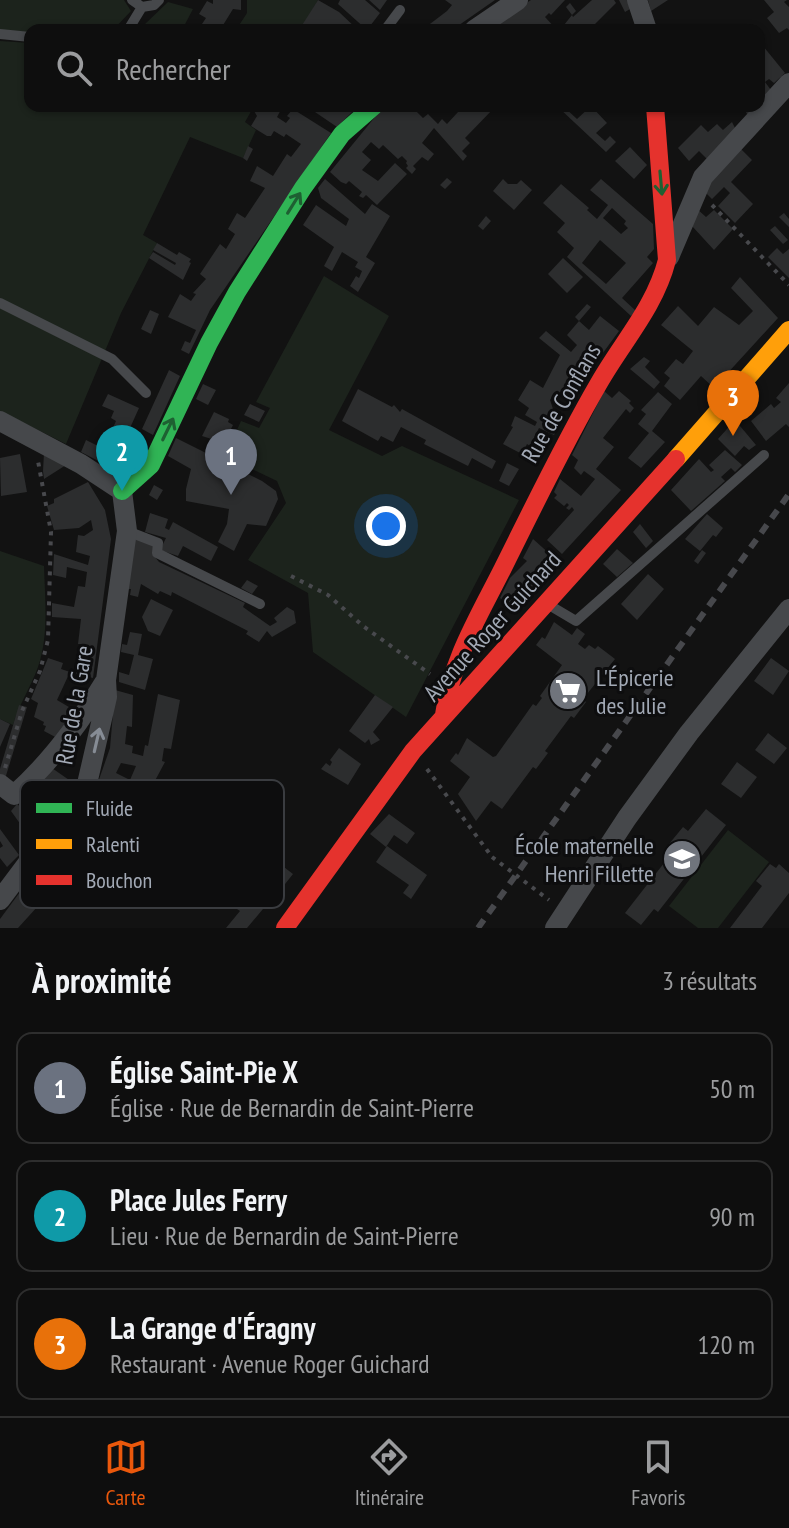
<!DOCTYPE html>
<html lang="fr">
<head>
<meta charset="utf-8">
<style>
  body { margin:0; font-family:"PT Sans Narrow",sans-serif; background:#171717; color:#f1f3f6 }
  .you { position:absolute; left:386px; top:526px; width:28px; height:28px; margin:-20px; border:6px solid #fff; border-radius:50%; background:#1a73e8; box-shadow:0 0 0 12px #1a73e833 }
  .badge { display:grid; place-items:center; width:52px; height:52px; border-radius:50%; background:#ea580c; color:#fff; font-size:26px; font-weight:700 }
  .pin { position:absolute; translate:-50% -66px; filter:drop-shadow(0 2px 4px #0008) }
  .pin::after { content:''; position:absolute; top:42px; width:28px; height:24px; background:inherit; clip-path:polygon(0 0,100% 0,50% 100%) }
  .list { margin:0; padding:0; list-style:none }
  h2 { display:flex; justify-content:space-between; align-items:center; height:104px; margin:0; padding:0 32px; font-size:34px }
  h2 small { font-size:26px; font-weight:400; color:#9b9c9e }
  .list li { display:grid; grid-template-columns:52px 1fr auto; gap:24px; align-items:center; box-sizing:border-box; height:112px; margin:0 16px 16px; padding:0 16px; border:2px solid #2e2e2e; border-radius:16px }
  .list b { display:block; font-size:30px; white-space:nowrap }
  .list p { margin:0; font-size:26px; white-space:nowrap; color:#9b9c9e }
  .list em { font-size:26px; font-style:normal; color:#9b9c9e }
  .icon { flex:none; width:44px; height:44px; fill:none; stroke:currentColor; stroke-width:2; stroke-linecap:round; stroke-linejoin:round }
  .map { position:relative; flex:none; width:789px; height:928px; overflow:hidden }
  .search { position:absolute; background:#0e0e0e; box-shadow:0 2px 6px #0004; left:24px; right:24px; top:24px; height:88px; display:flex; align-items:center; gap:20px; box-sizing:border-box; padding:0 28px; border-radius:16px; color:#9b9c9e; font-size:30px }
  .sheet { height:488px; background:#0e0e0e }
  nav { display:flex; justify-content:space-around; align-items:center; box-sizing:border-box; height:112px; border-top:2px solid #2e2e2e; background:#0e0e0e; font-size:22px; color:#9b9c9e }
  nav a { display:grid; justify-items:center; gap:4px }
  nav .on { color:#ea580c }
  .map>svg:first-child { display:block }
  .green { fill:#1c231c }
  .building { fill:#2c2d2e; fill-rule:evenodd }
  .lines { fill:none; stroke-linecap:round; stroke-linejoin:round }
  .path { stroke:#48494d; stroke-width:4; stroke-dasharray:4 6; stroke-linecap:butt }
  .lane { stroke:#46484b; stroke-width:10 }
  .street { stroke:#46484b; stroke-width:20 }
  .fast { stroke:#30b455; stroke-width:18 }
  .slow { stroke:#ff9f0a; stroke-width:18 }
  .jam { stroke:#e5322d; stroke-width:18 }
  .rail { stroke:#47484c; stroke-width:6; stroke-dasharray:10 8; stroke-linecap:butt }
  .path-bridge { stroke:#48494d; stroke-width:4; stroke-dasharray:4 6; stroke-linecap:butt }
  .oneway { stroke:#1e6032 }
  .oneway2 { stroke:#868c95 }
  .labels { text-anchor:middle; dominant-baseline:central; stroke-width:6; stroke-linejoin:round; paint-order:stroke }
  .street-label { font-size:24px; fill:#a2a9b5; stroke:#0d0d0e }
  .poi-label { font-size:24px; fill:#a2a9b5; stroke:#0d0d0e; text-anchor:start }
  .key { fill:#0d0d0e; stroke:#3a3c40; stroke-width:2 }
  .key-label { font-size:22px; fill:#a2a9b5 }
</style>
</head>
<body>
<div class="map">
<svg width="789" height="928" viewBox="0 0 789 928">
  <rect width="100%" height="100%" fill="#121212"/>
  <!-- green -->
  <path class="green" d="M 0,0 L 124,0 L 131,11 L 113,30 L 30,30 L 30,34 L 0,31 Z
    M 247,0 L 318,0 L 300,30 L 236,30 L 247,13 Z
    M 168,2 L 193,9 L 182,30 L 145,30 L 144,25 Z
    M 0,41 L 30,43 L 30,106 L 254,106 L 245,122 L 256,130 L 243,158 L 190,137 L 143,235 L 157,243 L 121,313 L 66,444 L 0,411 Z
    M 324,276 L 389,316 L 329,430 L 382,456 L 402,446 L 519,500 L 406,717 L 313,652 L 308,593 L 248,560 L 286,503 L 277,481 L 225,456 L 241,421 L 259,428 L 270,408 L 256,402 Z
    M 0,551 L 44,566 C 45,600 49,635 38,667 C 31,687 19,704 13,725 L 0,719 Z
    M 728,830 L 769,862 L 718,928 L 698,928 L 669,906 Z"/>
  <!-- building -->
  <path class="building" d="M 213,0 L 241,0 L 241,10 L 233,9 L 220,30 L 198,30 L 206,18 L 199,14 L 207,1 L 213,4 Z
    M 318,0 L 339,12 L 358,30 L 327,30 L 322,26 L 320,30 L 299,30 Z
    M 340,0 L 365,0 L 380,13 L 367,30 L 338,4 Z
    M 369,0 L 387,0 L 380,10 Z
    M 445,0 L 495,0 L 452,30 L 429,30 L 426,27 L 447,11 L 452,5 Z
    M 531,0 L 565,0 L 551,15 L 549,13 L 545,17 L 557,30 L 484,30 Z
    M 592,0 L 614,0 L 616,3 L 589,30 L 560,30 L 572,15 L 566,7 L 570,3 L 576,11 L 572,15 L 573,17 Z
    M 619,0 L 627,0 L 630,9 L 625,12 Z
    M 648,0 L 668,0 L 651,11 Z
    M 764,0 L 787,0 L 784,2 L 789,7 L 789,30 L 787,28 L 779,33 L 767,18 L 774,12 Z
    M 759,41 L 785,73 L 774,83 L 769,79 L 765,82 L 774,94 L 748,116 L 743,106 L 759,106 Z
    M 256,106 L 283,106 L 277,117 L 286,123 L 290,118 L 287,116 L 292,110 L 296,111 L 331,133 L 210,310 L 189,354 L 181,350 L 185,341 L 190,343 L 196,330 L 168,317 L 180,294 L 191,301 L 196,294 L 193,293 L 206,279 L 200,274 L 220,244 L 226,249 L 235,234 L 228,229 L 233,220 L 237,213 L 245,218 L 265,188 L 250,181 L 257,166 L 273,176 L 287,154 L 291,157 L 301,144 L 286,134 L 284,137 L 274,131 L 271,136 L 267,136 L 251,126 L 257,116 L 254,111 Z
    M 313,106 L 358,106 L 337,127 L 315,112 L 317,109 Z
    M 384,106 L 417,106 L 414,109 L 423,118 L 428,114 L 438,124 L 442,119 L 447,124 L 458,112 L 452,106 L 496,106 L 465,138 L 470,143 L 462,151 L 467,156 L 463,161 L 434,128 L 422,143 L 434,154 L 428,161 L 422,157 L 413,166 L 416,169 L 412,174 L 406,168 L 408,166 L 406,163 L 407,161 L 402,156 L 398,159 L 383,145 L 379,149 L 371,142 L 362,152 L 371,160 L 362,170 L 378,181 L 395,163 L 407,174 L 377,205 L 366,195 L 363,198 L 359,196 L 362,192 L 349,181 L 346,184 L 341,182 L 330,172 Z
    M 563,106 L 577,119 L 591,106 L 607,123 L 596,133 L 605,141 L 610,136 L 616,142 L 606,152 L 559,108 Z
    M 732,122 L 736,130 L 707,159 L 699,151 L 689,161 L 678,148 L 701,125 L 708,132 L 717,124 L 723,130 Z
    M 248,146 L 253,149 L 247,161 L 243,158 Z
    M 630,147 L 647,165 L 634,179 L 615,161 Z
    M 740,148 L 752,160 L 731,182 L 753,204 L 735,223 L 718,206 L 730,193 L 724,187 L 712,199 L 701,188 Z
    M 447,178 L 452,182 L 445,189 L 440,185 Z
    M 325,179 L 365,214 L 372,204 L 390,216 L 366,257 L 375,263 L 358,292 L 350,286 L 356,276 L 359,278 L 362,271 L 355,267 L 358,262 L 342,252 L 332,271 L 324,266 L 334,247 L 303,225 L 316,205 L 346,226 L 349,219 L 321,198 L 318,188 Z
    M 503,179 L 508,184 L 517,184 L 521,180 L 532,190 L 514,210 L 493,191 Z
    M 601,179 L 653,224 L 654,249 L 647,257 L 653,263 L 622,298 L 636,311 L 631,316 L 567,257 L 574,248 L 557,232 L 565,223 L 543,203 L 561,184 L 589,208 L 587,210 L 597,219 L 608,205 L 590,190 ZM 612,208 L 626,221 L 624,224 L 628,228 L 621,234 L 603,218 ZM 600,240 L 626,263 L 606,284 L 582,263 Z
    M 696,208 L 706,217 L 714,210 L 733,229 L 714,250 L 692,226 Z
    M 784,213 L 789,219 L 789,227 L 779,217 Z
    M 486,216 L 491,221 L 483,230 L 478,226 Z
    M 775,226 L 788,240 L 783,244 L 770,230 Z
    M 157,243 L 177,255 L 179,252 L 191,259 L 189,262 L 191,263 L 183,280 L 149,258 L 153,252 L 175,265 L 176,263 L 153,250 Z
    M 777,248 L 783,254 L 789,249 L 789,278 L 768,257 Z
    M 563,258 L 583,277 L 567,293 L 548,274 Z
    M 740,277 L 778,318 L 714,388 L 701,376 L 680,400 L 664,386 L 670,378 L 664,373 L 676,359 L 683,364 L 693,351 L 661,325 L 678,306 L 698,326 L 714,307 L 739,325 L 753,311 L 731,288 Z
    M 587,304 L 591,307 L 579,321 L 575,317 Z
    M 150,310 L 159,314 L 151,334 L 141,329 Z
    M 600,316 L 619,331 L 586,376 L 572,402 L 554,393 L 550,400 L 554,412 L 548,420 L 558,427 L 554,435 L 539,428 L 530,446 L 527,444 L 522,454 L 503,444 L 513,427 L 511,426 L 515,416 L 535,426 L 537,422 L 525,415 L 529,408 L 518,400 L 530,380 L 543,388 L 560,355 L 539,338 L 546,331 L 571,352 L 577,345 L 567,335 L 579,321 L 589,330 Z
    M 644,357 L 650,361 L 645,367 L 660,382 L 654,389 L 630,369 Z
    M 169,370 L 180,376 L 153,435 L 142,429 Z
    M 789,383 L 789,427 L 786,424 L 766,441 L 751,421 L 771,404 L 774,408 L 781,402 L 776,398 Z
    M 203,384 L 216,390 L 208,405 L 196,399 Z
    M 358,389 L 392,407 L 394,405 L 400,412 L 402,409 L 496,461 L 492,469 L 472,458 L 468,466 L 424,444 L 426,440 L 401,427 L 393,442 L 381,436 L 378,441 L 342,421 Z
    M 604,391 L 612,398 L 619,391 L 631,401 L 629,403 L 634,408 L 630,413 L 626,409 L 603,438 L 614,447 L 596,469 L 621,490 L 562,554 L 547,540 L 574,510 L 572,507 L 569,510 L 566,508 L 569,505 L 567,503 L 564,506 L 554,498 L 557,495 L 554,492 L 560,479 L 581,496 L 595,479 L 584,471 L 581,475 L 574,468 L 578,460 L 572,455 Z
    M 658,392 L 672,404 L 652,431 L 665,442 L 641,468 L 628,458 L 649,433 L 638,424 L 646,414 L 641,410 Z
    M 108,394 L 139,408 L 112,468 L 81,452 L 86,440 L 98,446 L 101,441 L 106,443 L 116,421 L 111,418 L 114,411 L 102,406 Z
    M 250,404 L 265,411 L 259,422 L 244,415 Z
    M 214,412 L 229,419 L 228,422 L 233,425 L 224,443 L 202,436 Z
    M 735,420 L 756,445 L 749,450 L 744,446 L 735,456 L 718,439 Z
    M 176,438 L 262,481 L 276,491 L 278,499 L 266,526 L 247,524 L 234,551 L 218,542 L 227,524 L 229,509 L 186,501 L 186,489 L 191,469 L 168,456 Z
    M 725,450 L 742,465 L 735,472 L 731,468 L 721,477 L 725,481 L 691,511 L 671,490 L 699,459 L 711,472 L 714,470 L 709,465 Z
    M 44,453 L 66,465 L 44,479 L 43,471 Z
    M 20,454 L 27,492 L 1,496 L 0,458 Z
    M 507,463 L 519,469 L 509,486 L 499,481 Z
    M 88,482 L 105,510 L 111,539 L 93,678 L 70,672 L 71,669 L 77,670 L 81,644 L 78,644 L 81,619 L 52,617 L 52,603 L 74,607 L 78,586 L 85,587 L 87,572 L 67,567 L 66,578 L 53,575 L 54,554 L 88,565 L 90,556 L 76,552 L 78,535 L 84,536 L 93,530 L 91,520 L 79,528 L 54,530 L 47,506 L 54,503 L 54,499 Z
    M 154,485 L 163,490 L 157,500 L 149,495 Z
    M 150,513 L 168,519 L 165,528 L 169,530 L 173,522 L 218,547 L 211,561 L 183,546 L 178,556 L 160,550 L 166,538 L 145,532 Z
    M 707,514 L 723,528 L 716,537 L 713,535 L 700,551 L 685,539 Z
    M 640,524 L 653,541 L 646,548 L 633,532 Z
    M 135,536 L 155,547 L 155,557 L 159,562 L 245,603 L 243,607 L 270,626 L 277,622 L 274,618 L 287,607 L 294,611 L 296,623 L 272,637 L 267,631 L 259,642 L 246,634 L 248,631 L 172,592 L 171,596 L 160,591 L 158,594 L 141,584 L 138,597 L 130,595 L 131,589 L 127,589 Z
    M 533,539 L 552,556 L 539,572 L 543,575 L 513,608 L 500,598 L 510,578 L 527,561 L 523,558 Z
    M 617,549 L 633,563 L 617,577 L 603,564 Z
    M 702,550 L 706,553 L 698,564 L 694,561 Z
    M 648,574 L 664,589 L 637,620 L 621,604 Z
    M 247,580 L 258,586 L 252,594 L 241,588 Z
    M 151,599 L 173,610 L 160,636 L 148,631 L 142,617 Z
    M 554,622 L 572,635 L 577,628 L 585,634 L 578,644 L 585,649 L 589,645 L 595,649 L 598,646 L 615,659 L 583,699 L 586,702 L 574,718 L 571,716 L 545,751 L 548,753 L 536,769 L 533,767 L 502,809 L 491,801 L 476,821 L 458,794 L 470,777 L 450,761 L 456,753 L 458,755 L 467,738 L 493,757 L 496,756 L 533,704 L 536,706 L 542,698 L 540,696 L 562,665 L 536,645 L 542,637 L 545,639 Z
    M 130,632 L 142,634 L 138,655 L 153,659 L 145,690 L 119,682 L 119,672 L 129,675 L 134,655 L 121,652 L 122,644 L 127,645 Z
    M 48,658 L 63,663 L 61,669 L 70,672 L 57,700 L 79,713 L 59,739 L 44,731 L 46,726 L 43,725 L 44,722 L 34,717 L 38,703 L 31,699 Z
    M 771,658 L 789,671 L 773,695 L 754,681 Z
    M 115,690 L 133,695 L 132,727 L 127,726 L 125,744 L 133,746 L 132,753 L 143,756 L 145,745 L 148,746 L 158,694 L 180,700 L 171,749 L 164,748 L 162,761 L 165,762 L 143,803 L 148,817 L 137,822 L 131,834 L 126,831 L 123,839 L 135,848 L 126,854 L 103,836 L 95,846 L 103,853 L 106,850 L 113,856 L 120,853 L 125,855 L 115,861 L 103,879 L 82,863 L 71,873 L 78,879 L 75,882 L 83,889 L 90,880 L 98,891 L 94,900 L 89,903 L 70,894 L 55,880 L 34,903 L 38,906 L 18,928 L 0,928 L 0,919 L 95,791 L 110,748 ZM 121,763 L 136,766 L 130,780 L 116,773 ZM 118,794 L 124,796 L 123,800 L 128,803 L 125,808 L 127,825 L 108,813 L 110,807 L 113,809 Z
    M 375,695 L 393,707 L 373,732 L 380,740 L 371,745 L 369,739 L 365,743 L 349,731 Z
    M 19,705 L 27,707 L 5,779 L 0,774 L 0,769 Z
    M 0,719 L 10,724 L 0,747 Z
    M 768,733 L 787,748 L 774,764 L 755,750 Z
    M 339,748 L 361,764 L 348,785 L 321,769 L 326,763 L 330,766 L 332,762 L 330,760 Z
    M 737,762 L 757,777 L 741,798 L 721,784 Z
    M 49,766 L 72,782 L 31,839 L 11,811 L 17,804 L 24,810 L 47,784 L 38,779 Z
    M 706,809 L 726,825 L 658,912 L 654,909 L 641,925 L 625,913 L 675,849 L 669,844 L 683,827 L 688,831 Z
    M 389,814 L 415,833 L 407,844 L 394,835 L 386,847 L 370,834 Z
    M 0,829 L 19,855 L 7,867 L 0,858 L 0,848 L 3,846 L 0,841 Z
    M 387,846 L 427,875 L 411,899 L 403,893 L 409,885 L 376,862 Z
    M 280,864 L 293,874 L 270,903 L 249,887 L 256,878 L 253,873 L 257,867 L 265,866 L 274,873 Z
    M 770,864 L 776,868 L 779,864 L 789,873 L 789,893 L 762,928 L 730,928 L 762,886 L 756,881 Z
    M 250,899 L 263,909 L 247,928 L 226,928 L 240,911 L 237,909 L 240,906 L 242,908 Z"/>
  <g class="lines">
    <!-- path -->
    <path class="path" d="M 712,205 L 789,285
      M 291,576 L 328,595 L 363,626 L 430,674
      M 5,768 L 22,711 L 40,671 L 48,640 L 51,532 L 38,461
      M 427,769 L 492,857"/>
    <!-- lane -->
    <path class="lane" d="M 132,0 L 142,7 L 154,5 L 159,0
      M 128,30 L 142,7
      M 385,30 L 400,10
      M 0,34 L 30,37
      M 0,303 L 112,359 L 146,393
      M 127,531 L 158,543 L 157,553 L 260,604
      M 549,605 L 576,621 L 764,455"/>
    <!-- street -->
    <path class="street" d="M 637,0 L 647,30
      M 474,30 L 518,0
      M 669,257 L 703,177 L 789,83
      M 0,421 L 81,464 L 122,491 L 127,531 L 106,680 L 107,697 L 87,784 L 0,900
      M 0,784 L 14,795 C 50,763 79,724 104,683
      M 555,928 L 627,818 L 689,733 L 789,609"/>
    <!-- fast -->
    <path class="fast" d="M 122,491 L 151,465 L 209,343 L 237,292 L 303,188 L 342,134 L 374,106"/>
    <!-- slow -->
    <path class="slow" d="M 676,459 L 789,330"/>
    <!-- jam -->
    <path class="jam" d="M 444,715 C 451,661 479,616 503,568 C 534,506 564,443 599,383 C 623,341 655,307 667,260 L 655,106
      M 285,928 L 413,751 L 676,459"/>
    <!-- rail -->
    <path class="rail" d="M 478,928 L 789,494"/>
    <!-- path-bridge -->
    <path class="path-bridge" d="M 492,857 L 549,900"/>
  </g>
  <!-- one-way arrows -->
  <defs><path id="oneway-shaft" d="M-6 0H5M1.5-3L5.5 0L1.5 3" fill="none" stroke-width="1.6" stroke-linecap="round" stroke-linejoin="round" transform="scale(2)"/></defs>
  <g class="oneway">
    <use href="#oneway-shaft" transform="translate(661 183) rotate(85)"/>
    <use href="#oneway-shaft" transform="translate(294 203) rotate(-58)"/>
    <use href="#oneway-shaft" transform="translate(168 429) rotate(-64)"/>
  </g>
  <use class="oneway2" href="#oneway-shaft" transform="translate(97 740) rotate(-77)"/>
  <!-- icons -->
  <defs>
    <g id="supermarket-disc" transform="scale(2)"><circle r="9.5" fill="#70747c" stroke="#0d0d0e"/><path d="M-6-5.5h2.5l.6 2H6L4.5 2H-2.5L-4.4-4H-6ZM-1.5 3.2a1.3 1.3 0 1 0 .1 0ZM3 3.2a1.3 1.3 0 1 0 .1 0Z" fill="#fff"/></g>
    <g id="school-disc" transform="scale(2)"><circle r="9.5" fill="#70747c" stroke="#0d0d0e"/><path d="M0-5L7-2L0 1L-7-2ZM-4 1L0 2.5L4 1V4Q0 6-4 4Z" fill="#fff"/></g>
  </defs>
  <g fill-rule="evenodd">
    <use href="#supermarket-disc" x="568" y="691"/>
    <use href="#school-disc" x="682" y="859"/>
  </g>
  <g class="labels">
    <!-- street labels -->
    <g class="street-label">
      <text transform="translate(561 403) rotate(-60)">Rue de Conflans</text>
      <text transform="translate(492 626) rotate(-48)">Avenue Roger Guichard</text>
      <text transform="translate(74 705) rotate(-80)">Rue de la Gare</text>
    </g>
    <!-- poi labels -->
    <g class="poi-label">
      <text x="596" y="677">L'Épicerie<tspan x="596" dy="28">des Julie</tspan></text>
      <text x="654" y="845" text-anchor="end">École maternelle<tspan x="654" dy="28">Henri Fillette</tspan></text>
    </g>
  </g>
  <!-- legend -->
  <rect x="20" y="780" width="264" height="128" rx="12" class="key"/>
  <rect x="36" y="803" width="36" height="10" fill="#30b455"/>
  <rect x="36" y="839" width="36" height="10" fill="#ff9f0a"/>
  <rect x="36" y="875" width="36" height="10" fill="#e5322d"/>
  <g class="key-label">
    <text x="86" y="816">Fluide</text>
    <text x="86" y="852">Ralenti</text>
    <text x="86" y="888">Bouchon</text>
  </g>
</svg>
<div class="you"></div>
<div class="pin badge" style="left:231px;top:495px;background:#6b7280">1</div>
<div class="pin badge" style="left:122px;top:491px;background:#0f9aa8">2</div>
<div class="pin badge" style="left:733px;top:436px;background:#e8710a">3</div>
<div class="search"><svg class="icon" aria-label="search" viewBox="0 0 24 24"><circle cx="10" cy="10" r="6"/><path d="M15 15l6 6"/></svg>Rechercher</div>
</div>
<section class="sheet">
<h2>À proximité<small>3 résultats</small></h2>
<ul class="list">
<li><span class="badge" style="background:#6b7280">1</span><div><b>Église Saint-Pie X</b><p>Église · Rue de Bernardin de Saint-Pierre</p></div><em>50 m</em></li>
<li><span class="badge" style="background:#0f9aa8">2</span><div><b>Place Jules Ferry</b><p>Lieu · Rue de Bernardin de Saint-Pierre</p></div><em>90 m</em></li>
<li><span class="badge" style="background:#e8710a">3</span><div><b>La Grange d'Éragny</b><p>Restaurant · Avenue Roger Guichard</p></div><em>120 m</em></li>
</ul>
</section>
<nav>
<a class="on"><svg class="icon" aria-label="map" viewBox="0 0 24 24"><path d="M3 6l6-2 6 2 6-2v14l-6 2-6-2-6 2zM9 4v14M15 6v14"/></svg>Carte</a>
<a><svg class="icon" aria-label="directions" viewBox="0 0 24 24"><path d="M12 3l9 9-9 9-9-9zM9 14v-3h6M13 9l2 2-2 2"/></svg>Itinéraire</a>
<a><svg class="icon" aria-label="saved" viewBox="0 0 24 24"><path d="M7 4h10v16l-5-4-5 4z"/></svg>Favoris</a>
</nav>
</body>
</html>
